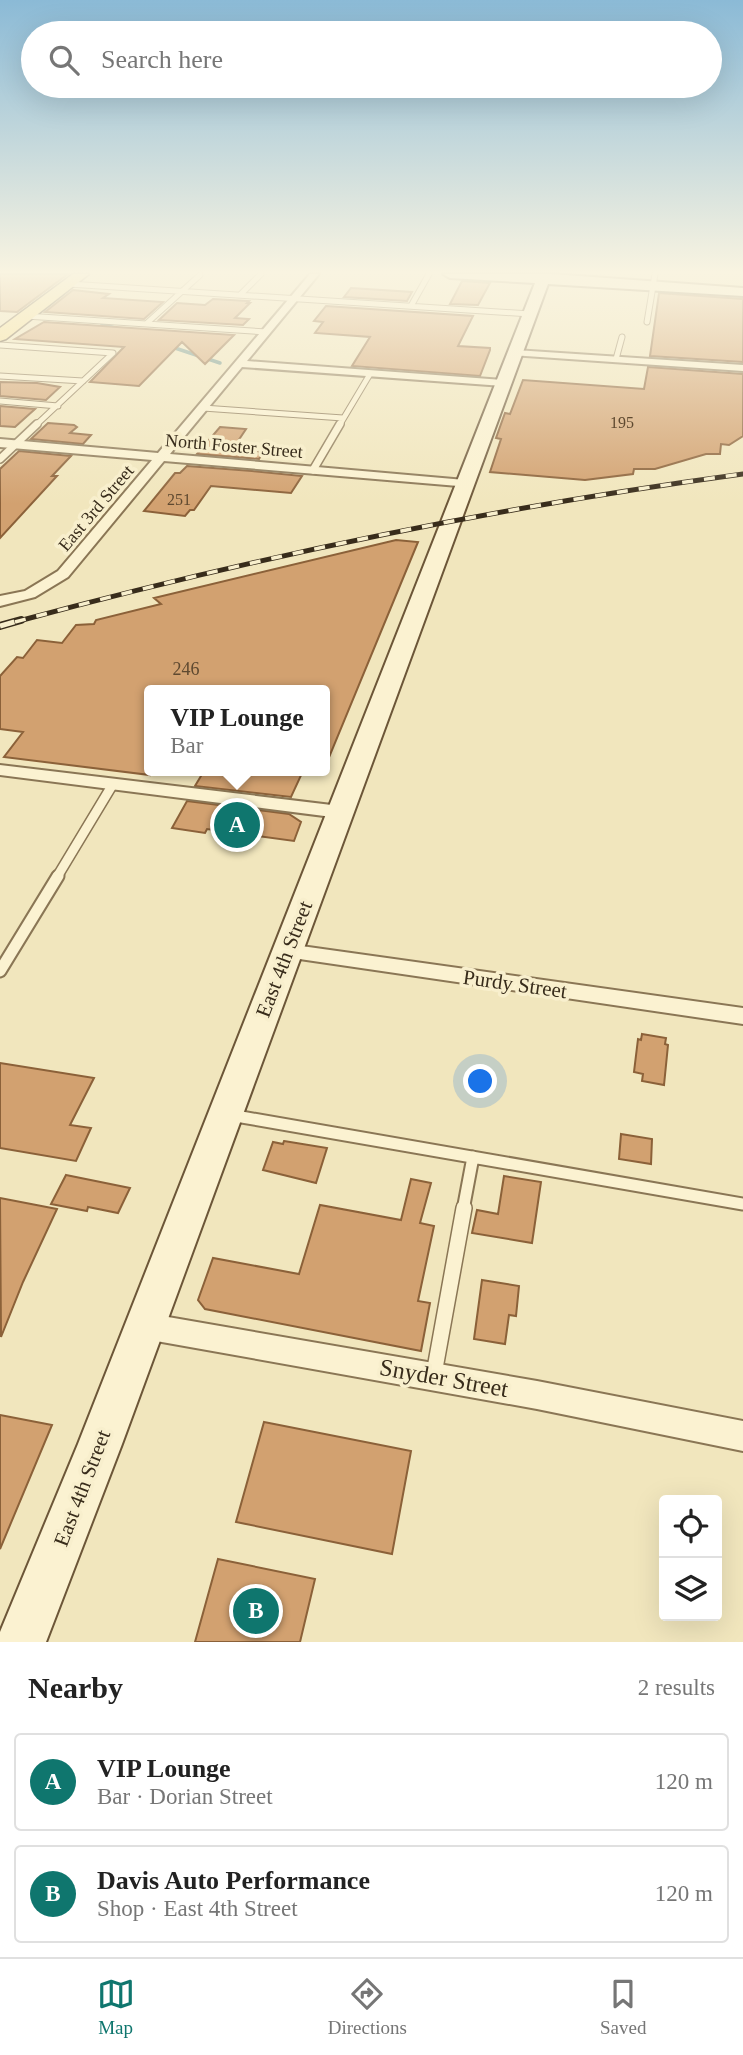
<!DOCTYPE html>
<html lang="en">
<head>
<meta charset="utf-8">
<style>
  body { margin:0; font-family:"Times New Roman",serif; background:#f2f2f2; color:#222 }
  .controls { position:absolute; right:21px; bottom:21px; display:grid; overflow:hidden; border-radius:7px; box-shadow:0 7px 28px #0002 }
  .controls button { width:63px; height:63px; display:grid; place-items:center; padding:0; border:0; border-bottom:2px solid #e0e0e0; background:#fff; color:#222; font:35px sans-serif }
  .you { position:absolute; left:481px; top:1082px; width:24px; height:24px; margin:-18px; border:5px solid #fff; border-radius:50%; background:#1a73e8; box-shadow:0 0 0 10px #1a73e833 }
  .badge { display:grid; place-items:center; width:46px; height:46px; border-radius:50%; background:#0f766e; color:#fff; font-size:23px; font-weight:700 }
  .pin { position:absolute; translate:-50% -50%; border:4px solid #fff; box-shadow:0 2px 7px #0006 }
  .popup { position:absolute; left:144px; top:685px; width:186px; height:91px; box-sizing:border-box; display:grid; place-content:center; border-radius:7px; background:#fff; filter:drop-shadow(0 2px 5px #0005); font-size:23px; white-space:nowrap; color:#767676 }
  .popup b { font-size:26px; color:#222 }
  .popup::after { content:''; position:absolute; left:50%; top:100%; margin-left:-14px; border:14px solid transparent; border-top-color:#fff }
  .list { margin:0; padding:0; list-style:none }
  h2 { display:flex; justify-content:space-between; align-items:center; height:91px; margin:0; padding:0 28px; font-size:30px }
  h2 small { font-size:23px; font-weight:400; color:#767676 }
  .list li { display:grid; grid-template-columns:46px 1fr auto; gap:21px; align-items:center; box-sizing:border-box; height:98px; margin:0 14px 14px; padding:0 14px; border:2px solid #e0e0e0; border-radius:7px }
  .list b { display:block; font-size:26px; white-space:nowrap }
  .list p { margin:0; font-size:23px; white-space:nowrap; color:#767676 }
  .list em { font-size:23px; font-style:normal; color:#767676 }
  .icon { flex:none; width:38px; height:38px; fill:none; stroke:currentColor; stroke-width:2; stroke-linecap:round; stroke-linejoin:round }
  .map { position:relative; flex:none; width:743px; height:1642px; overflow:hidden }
  .search { position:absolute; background:#fff; box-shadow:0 7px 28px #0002; left:21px; right:21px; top:21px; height:77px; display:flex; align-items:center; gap:18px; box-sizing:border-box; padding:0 24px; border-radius:38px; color:#767676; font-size:26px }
  .sheet { height:315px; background:#fff }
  nav { display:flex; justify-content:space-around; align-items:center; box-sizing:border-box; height:98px; border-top:2px solid #e0e0e0; background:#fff; font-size:19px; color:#767676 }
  nav a { display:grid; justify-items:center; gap:4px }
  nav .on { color:#0f766e }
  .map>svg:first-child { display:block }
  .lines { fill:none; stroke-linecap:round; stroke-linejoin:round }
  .stream { stroke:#68908a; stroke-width:3.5 }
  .building { fill:#d2a170; stroke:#8b6139; stroke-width:2 }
  .service-far4-casing { stroke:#8a7655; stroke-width:7 }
  .service-far3-casing { stroke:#8a7655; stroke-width:10 }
  .service-far2-casing { stroke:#8a7655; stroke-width:12 }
  .service-far1-casing { stroke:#8a7655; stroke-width:15 }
  .service-casing { stroke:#8a7655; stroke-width:18 }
  .minor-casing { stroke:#8a7655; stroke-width:4 }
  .secondary-casing { stroke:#6c5638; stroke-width:4 }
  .primary-casing { stroke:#57432a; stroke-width:3 }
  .service-far4 { stroke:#fbf2d1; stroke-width:5 }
  .service-far3 { stroke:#fbf2d1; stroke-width:7 }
  .service-far2 { stroke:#fbf2d1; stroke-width:9 }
  .service-far1 { stroke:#fbf2d1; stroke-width:11 }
  .service { stroke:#fbf2d1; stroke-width:15 }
  .minor { fill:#fbf2d1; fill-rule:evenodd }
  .secondary { fill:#fbf2d1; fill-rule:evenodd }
  .primary { fill:#f8e191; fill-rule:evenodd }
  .rail-far1-casing { stroke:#382c1b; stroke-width:5 }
  .rail-casing { stroke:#382c1b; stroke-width:8 }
  .rail-far1 { stroke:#f8efcd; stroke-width:3.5; stroke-dasharray:11; stroke-linecap:butt }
  .rail { stroke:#f8efcd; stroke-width:5; stroke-dasharray:15; stroke-linecap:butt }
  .labels { text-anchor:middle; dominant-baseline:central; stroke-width:7; stroke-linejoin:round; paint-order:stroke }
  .far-number-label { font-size:16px; fill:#5e4930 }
  .far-street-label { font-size:18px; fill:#382c1b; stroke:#f8efcd }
  .number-label { font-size:18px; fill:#5e4930 }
  .street-label { font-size:21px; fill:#382c1b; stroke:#f8efcd }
  .near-street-label { font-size:24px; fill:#382c1b; stroke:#f8efcd }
</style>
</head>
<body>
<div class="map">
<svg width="743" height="1642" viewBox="0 0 743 1642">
  <rect width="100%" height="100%" fill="#f1e6bd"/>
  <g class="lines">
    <!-- stream -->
    <path class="stream" d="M 102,324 L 118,329
      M 169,346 L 220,363"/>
  </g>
  <!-- building -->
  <path class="building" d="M 0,274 L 68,274 L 17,312 L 0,311 Z
    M 462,281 L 490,283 L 478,305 L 450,304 Z
    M 351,288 L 412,292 L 407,301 L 344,297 Z
    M 73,290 L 109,294 L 103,298 L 163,302 L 144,319 L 45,312 Z
    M 659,293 L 743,299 L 743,362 L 650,356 Z
    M 213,299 L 249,301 L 247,303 L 250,303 L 235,318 L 249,319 L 243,325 L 159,320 L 177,303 L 205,305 Z
    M 326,306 L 473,316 L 458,346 L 490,348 L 490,350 L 480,376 L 352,366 L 370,337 L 315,333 L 323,322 L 314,321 Z
    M 44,322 L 234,335 L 205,364 L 182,342 L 139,386 L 90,382 L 124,347 L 15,339 Z
    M 648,367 L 743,374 L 743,436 L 729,445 L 721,444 L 720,454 L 706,454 L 655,469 L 634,469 L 633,474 L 585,480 L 490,472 L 501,439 L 496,438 L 505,413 L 510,414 L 523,380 L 644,389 Z
    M 0,382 L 37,383 L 60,387 L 46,400 L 0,396 Z
    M 0,406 L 35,409 L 15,427 L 0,426 Z
    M 48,423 L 74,425 L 77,427 L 70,433 L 91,435 L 83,444 L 31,439 Z
    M 220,427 L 246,429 L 232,450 L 263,452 L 259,459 L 197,454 Z
    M 19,451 L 71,456 L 52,476 L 57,476 L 0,538 L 0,469 Z
    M 187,466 L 252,471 L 302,476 L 291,493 L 211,486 L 194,510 L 190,510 L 185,516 L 144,511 L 175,473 L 180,473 Z
    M 396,540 L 418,542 L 325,767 L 325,690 L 150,690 L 150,775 L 4,757 L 23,732 L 0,729 L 0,676 L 17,657 L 23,658 L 37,640 L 62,643 L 76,625 L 94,624 L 96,620 L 161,604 L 154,598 Z
    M 204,771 L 303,771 L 291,797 L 195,786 Z
    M 187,801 L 289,814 L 301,822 L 294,841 L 207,829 L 205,833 L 172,828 Z
    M 642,1034 L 666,1038 L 665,1044 L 668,1045 L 664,1085 L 642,1081 L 643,1074 L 634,1072 L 638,1039 L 641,1040 Z
    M 0,1063 L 94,1078 L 70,1125 L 91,1128 L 76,1161 L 0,1148 Z
    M 621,1134 L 652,1139 L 651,1164 L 619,1159 Z
    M 284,1141 L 327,1148 L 316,1183 L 263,1170 L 273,1142 L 283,1144 Z
    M 66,1175 L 130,1188 L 118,1213 L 88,1207 L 87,1211 L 51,1204 Z
    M 504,1176 L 541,1182 L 532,1243 L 472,1233 L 477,1210 L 498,1214 Z
    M 411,1179 L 431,1183 L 420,1223 L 434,1226 L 418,1301 L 430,1303 L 421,1351 L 205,1309 L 198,1300 L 213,1258 L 299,1274 L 320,1205 L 401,1220 Z
    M 0,1198 L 57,1209 L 23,1282 L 1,1337 Z
    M 482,1280 L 519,1286 L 516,1316 L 509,1315 L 505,1344 L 474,1339 Z
    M 0,1415 L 52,1425 L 0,1549 Z
    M 264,1422 L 411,1451 L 392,1554 L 236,1522 Z
    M 218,1559 L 315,1579 L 300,1642 L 195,1642 Z"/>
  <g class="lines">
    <!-- service-far4 casing -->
    <g class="service-far4-casing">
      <path id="service-far4" d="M 69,284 L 530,314
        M 240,295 L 261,274
        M 411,306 L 429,274
        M 26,316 L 267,332
        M 647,322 L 655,274
        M 147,323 L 200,275
        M 0,345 L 113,353 L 35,426
        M 616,359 L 622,337
        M 0,376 L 83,381
        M 0,401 L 58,406
        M 203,408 L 343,418
        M 339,426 L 370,374"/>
    </g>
    <!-- service-far3 casing -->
    <g class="service-far3-casing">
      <path id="service-far3" d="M 0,459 L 37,424
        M 313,470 L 340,424"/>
    </g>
    <!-- service-far2 casing -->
    <g class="service-far2-casing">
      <path id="service-far2" d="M 57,877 L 113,784"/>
    </g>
    <!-- service-far1 casing -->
    <g class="service-far1-casing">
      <path id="service-far1" d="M 0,971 L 58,876
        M 230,1115 L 743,1204
        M 463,1210 L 473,1157"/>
    </g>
    <!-- service casing -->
    <g class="service-casing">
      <path id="service" d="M 434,1374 L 464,1208"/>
    </g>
    <!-- minor casing -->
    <g class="minor-casing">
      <path id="minor" d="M 310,274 L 319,274 L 247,361 L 503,380 L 509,383 L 503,386 L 242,367 L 170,454 L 465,480 L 472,484 L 470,487 L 164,461 L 68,577 L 35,597 L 0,606 L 0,596 L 25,591 L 58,571 L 152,460 L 0,447 L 0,439 L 158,453 Z
        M 515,350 L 743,365 L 743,371 L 511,355 L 511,351 Z
        M 0,765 L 340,806 L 350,812 L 340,818 L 0,775 Z
        M 287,944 L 743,1008 L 743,1024 L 279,956 L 276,951 L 279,946 Z
        M 145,1313 L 537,1381 L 743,1421 L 743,1451 L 537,1409 L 145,1339 L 135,1335 L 131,1326 L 135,1317 Z"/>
    </g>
    <!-- secondary casing -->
    <g class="secondary-casing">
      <path id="secondary" d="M 443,274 L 552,274 L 743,288 L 743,296 L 548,284 L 122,1444 L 46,1642 L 0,1642 L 0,1632 L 78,1444 L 535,283 L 450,278 Z"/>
    </g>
    <!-- primary casing -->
    <g class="primary-casing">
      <path id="primary" d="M 73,274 L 89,274 L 6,339 L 0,341 L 0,328 Z"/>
    </g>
    <!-- service-far4 -->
    <use href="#service-far4" class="service-far4"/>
    <!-- service-far3 -->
    <use href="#service-far3" class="service-far3"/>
    <!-- service-far2 -->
    <use href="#service-far2" class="service-far2"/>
    <!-- service-far1 -->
    <use href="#service-far1" class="service-far1"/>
    <!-- service -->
    <use href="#service" class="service"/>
    <!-- minor -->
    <use href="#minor" class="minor"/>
    <!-- secondary -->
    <use href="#secondary" class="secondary"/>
    <!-- primary -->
    <use href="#primary" class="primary"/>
    <!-- rail-far1 casing -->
    <g class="rail-far1-casing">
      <path id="rail-far1" d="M 15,622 C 255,557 497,507 743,474"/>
    </g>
    <!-- rail casing -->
    <g class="rail-casing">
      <path id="rail" d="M 0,626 L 21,620"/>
    </g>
    <!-- rail-far1 -->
    <use href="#rail-far1" class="rail-far1"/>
    <!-- rail -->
    <use href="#rail" class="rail"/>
  </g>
  <!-- sky -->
  <linearGradient id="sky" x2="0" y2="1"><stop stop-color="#8bbad6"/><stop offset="0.54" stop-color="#f9f4e1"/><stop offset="1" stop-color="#f9f4e1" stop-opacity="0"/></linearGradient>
  <rect width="743" height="504" fill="url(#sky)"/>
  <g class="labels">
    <!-- far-number labels -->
    <g class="far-number-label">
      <text x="622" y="422">195</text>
      <text x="179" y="499">251</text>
    </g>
    <!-- far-street labels -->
    <g class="far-street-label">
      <text transform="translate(234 446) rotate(5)">North Foster Street</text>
      <text transform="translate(96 508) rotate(-50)">East 3rd Street</text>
    </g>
    <!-- number labels -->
    <g class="number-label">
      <text x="186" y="669">246</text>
    </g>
    <!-- street labels -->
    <g class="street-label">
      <text transform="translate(284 959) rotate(-69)">East 4th Street</text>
      <text transform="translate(515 984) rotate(8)">Purdy Street</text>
      <text transform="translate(82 1488) rotate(-69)">East 4th Street</text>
    </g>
    <!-- near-street labels -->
    <g class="near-street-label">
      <text transform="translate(444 1378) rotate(10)">Snyder Street</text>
    </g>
  </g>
</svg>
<div class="controls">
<button><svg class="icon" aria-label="locate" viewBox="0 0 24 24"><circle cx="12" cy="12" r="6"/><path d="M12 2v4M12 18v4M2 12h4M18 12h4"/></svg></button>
<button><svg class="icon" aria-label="layers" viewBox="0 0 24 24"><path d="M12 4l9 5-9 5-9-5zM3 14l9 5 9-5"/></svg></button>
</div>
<div class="you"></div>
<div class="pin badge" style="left:237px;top:825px">A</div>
<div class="popup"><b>VIP Lounge</b>Bar</div>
<div class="pin badge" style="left:256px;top:1611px">B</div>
<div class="search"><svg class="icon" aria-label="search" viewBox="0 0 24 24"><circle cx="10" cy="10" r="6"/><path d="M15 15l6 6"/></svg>Search here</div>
</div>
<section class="sheet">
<h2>Nearby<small>2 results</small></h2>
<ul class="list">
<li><span class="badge">A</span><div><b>VIP Lounge</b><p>Bar · Dorian Street</p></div><em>120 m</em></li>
<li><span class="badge">B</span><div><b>Davis Auto Performance</b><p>Shop · East 4th Street</p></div><em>120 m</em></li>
</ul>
</section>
<nav>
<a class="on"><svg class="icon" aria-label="map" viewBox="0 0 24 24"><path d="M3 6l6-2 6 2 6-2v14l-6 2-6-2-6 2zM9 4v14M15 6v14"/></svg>Map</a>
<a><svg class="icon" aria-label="directions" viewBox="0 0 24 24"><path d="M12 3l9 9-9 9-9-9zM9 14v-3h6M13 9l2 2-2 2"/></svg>Directions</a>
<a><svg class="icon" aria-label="saved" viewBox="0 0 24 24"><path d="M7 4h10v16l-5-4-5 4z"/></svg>Saved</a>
</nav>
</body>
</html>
